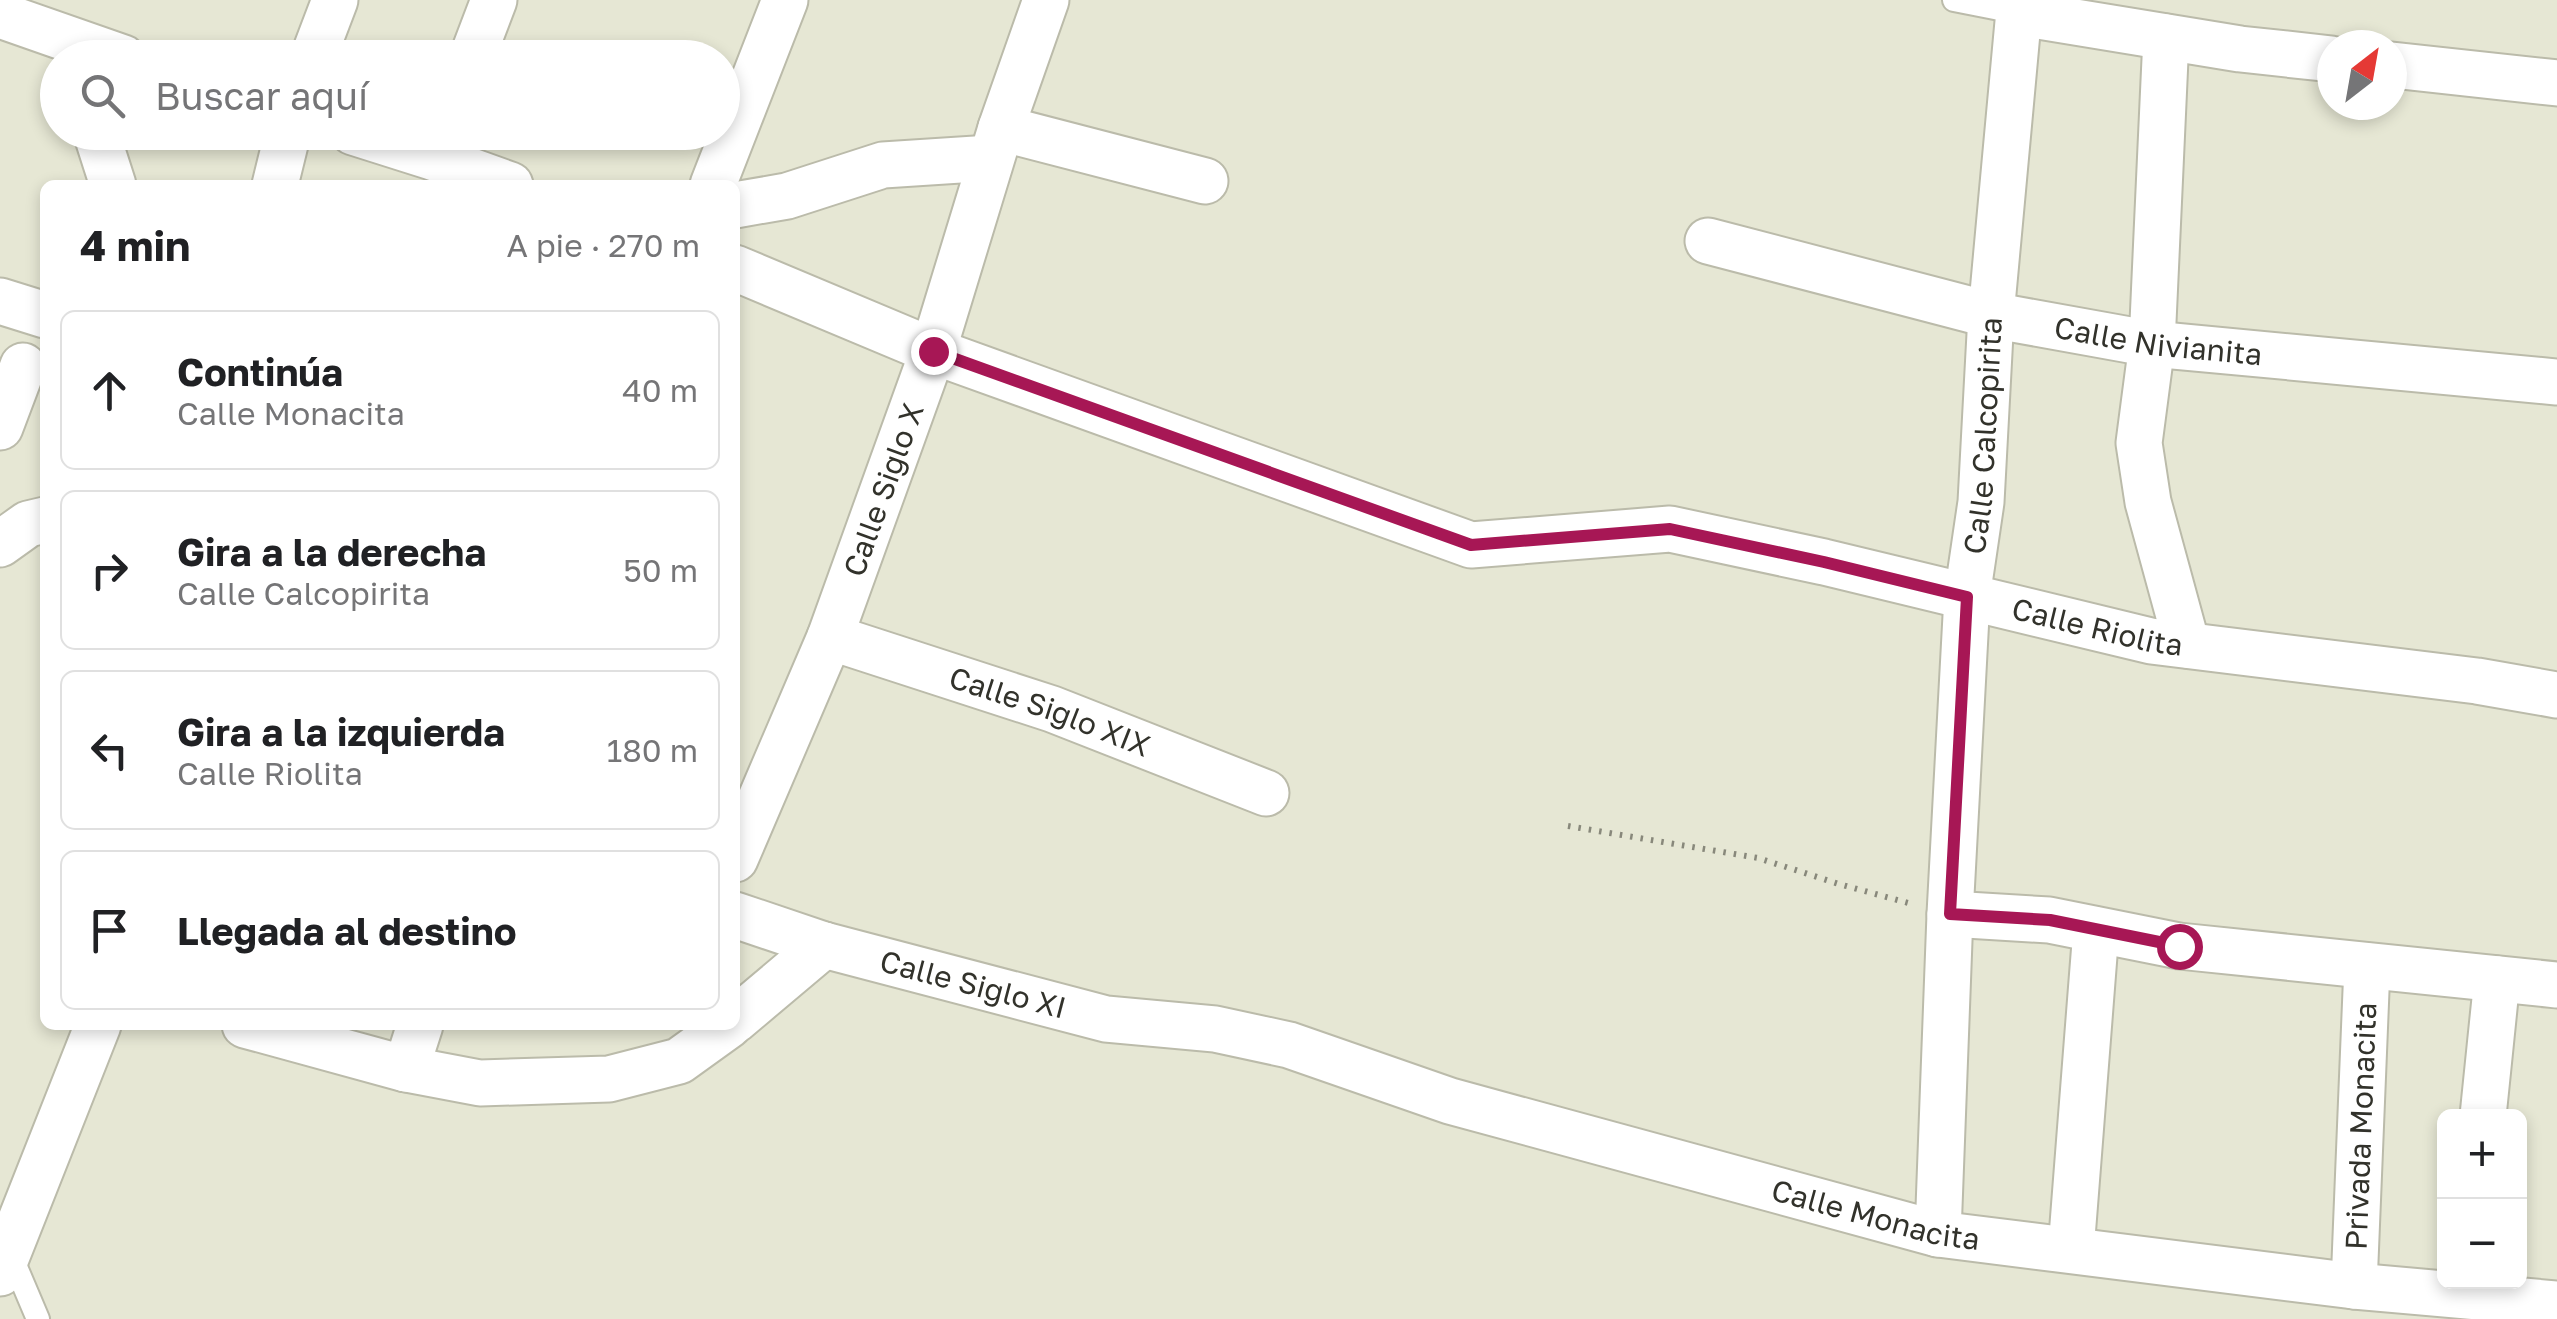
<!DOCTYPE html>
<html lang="es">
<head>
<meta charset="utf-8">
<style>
  body { margin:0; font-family:"Golos Text",sans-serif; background:#f6f6f6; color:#202124 }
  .controls { position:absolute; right:30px; bottom:30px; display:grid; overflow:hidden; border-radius:15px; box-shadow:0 5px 15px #0003 }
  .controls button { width:90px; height:90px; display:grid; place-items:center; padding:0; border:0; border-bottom:2px solid #e0e0e0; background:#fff; color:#202124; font:50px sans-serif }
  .compass { position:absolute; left:2317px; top:30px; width:90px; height:90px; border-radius:50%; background:#fff; box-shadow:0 5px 15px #0003; rotate:31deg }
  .stop { position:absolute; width:30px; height:30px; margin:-22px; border:8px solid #a71755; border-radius:50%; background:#fff }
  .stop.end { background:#a71755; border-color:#fff; box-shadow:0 2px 10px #0008 }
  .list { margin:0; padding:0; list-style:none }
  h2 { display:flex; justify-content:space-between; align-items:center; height:130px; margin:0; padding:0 40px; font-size:42px }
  h2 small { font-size:32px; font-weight:400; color:#757577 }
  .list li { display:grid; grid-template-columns:65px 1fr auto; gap:30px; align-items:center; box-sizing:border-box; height:160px; margin:0 20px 20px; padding:0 20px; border:2px solid #e0e0e0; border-radius:15px }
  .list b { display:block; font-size:38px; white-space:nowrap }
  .list p { margin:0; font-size:32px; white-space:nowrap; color:#757577 }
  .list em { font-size:32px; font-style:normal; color:#757577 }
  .icon { flex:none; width:55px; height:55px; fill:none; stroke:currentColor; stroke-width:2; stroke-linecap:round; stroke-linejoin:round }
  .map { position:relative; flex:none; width:2557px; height:1319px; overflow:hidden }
  .search { position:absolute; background:#fff; box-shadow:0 5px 15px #0003; left:40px; top:40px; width:700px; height:110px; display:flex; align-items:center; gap:25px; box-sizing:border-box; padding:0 35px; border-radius:55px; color:#757577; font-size:38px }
  .panel { position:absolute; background:#fff; box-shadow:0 5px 15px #0003; left:40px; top:180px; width:700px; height:850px; border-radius:15px }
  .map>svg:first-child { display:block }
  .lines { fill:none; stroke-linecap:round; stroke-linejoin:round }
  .service-casing { stroke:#bba; stroke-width:26 }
  .minor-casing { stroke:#bba; stroke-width:49 }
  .path { stroke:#88887b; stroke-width:6; stroke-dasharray:2.5 8; stroke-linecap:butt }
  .service { stroke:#fff; stroke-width:22 }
  .minor { stroke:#fff; stroke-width:45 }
  .route { stroke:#a71755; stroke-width:12 }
  .labels { text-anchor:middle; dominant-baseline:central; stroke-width:8; stroke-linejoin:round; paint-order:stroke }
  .street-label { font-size:30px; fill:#32322b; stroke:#f4f4e1 }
</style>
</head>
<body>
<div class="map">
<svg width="2557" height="1319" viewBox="0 0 2557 1319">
  <rect width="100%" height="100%" fill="#e6e7d4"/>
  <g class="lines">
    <!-- service casing -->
    <g class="service-casing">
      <path id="service" d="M 1954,0 L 2020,13
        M 10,1253 L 38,1319"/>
    </g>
    <!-- minor casing -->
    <g class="minor-casing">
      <g id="minor">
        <path d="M 2020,13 L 2240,49 L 2332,59"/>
        <path d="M 0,15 L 123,58"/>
        <path d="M 2166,37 L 2152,344 L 2139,443 L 2148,502 L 2187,645"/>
        <path d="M 313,58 L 335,0"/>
        <path d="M 472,58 L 494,0"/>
        <path d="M 2392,65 L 2557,83"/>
        <path d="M 1001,128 L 1205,181"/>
        <path d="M 96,132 L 113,185"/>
        <path d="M 353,132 L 432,157 L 510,185"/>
        <path d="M 275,185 L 288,132"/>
        <path d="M 713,185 L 785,0"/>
        <path d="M 735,205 L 787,196 L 883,165 L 991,158"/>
        <path id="s1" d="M 1708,241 L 1991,315 L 2152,344 L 2557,382"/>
        <path id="s2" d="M 735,268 L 933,351 L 1471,545 L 1670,529 L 1824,562 L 2151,641 L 2477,681 L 2557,695"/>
        <path d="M 0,301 L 45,315"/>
        <path d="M 0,427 L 23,366"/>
        <path d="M 0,544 L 28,524 L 45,520"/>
        <path id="s3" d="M 830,637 L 1052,709 L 1266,793"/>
        <path id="s4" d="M 735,859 L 830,637 L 933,351 L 1001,128 L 1046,0"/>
        <path d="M 1950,914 L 2049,920 L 2179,946 L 2557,985"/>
        <path id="s5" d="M 735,915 L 824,945 L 1106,1019 L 1215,1029 L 1289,1045 L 1450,1101 L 1938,1234 L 2354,1286 L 2557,1304"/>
        <path d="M 735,1020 L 824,945"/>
        <path d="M 245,1025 L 406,1069 L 480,1083 L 609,1079 L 679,1061 L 729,1025"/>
        <path d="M 406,1069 L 420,1025"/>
        <path d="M 2483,1116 L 2497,979"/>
        <path id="s6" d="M 1938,1234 L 1950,914 L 1967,597 L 1981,502 L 1991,315 L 2020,0"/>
        <path d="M 2071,1250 L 2096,930"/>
        <path d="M 0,1273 L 98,1025"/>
        <path id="s7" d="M 2354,1286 L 2367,966"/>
      </g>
    </g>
    <!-- path -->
    <path class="path" d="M 1568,826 L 1758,858 L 1839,884 L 1912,904"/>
    <!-- service -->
    <use href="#service" class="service"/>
    <!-- minor -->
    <use href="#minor" class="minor"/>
  </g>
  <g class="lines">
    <!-- route -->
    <path class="route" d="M 933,351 L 1471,545 L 1670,529 L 1824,562 L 1967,597 L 1950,914 L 2050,920 L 2179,946"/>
  </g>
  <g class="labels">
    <!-- street labels -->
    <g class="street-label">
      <text stroke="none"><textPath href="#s1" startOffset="462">Calle Nivianita</textPath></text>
      <text stroke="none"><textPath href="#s6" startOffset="800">Calle Calcopirita</textPath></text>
      <text stroke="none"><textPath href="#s4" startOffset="398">Calle Siglo X</textPath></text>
      <text stroke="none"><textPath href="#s2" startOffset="1425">Calle Riolita</textPath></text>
      <text stroke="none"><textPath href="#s3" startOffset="232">Calle Siglo XIX</textPath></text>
      <text stroke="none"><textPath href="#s5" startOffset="248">Calle Siglo XI</textPath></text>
      <text stroke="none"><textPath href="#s7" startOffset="160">Privada Monacita</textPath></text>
      <text stroke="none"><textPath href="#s5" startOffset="1182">Calle Monacita</textPath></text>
    </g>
  </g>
</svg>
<div class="controls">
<button>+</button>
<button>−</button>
</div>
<svg class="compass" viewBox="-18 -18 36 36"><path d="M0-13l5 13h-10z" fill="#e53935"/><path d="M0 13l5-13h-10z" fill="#757577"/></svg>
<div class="stop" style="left:2179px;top:946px"></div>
<div class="stop end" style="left:933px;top:351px"></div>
<div class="search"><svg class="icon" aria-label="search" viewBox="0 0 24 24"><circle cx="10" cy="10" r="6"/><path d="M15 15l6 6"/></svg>Buscar aquí</div>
<section class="panel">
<h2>4 min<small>A pie · 270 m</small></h2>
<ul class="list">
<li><svg class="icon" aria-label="ahead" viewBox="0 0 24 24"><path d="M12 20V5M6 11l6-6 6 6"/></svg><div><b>Continúa</b><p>Calle Monacita</p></div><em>40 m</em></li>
<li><svg class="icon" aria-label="right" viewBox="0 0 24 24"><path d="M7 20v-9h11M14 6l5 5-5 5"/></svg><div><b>Gira a la derecha</b><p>Calle Calcopirita</p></div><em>50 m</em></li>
<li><svg class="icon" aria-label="left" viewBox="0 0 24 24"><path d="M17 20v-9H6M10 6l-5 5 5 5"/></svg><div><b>Gira a la izquierda</b><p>Calle Riolita</p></div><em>180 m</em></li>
<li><svg class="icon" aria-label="arrive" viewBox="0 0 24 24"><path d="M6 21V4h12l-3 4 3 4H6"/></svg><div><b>Llegada al destino</b></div></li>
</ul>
</section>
</div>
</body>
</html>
